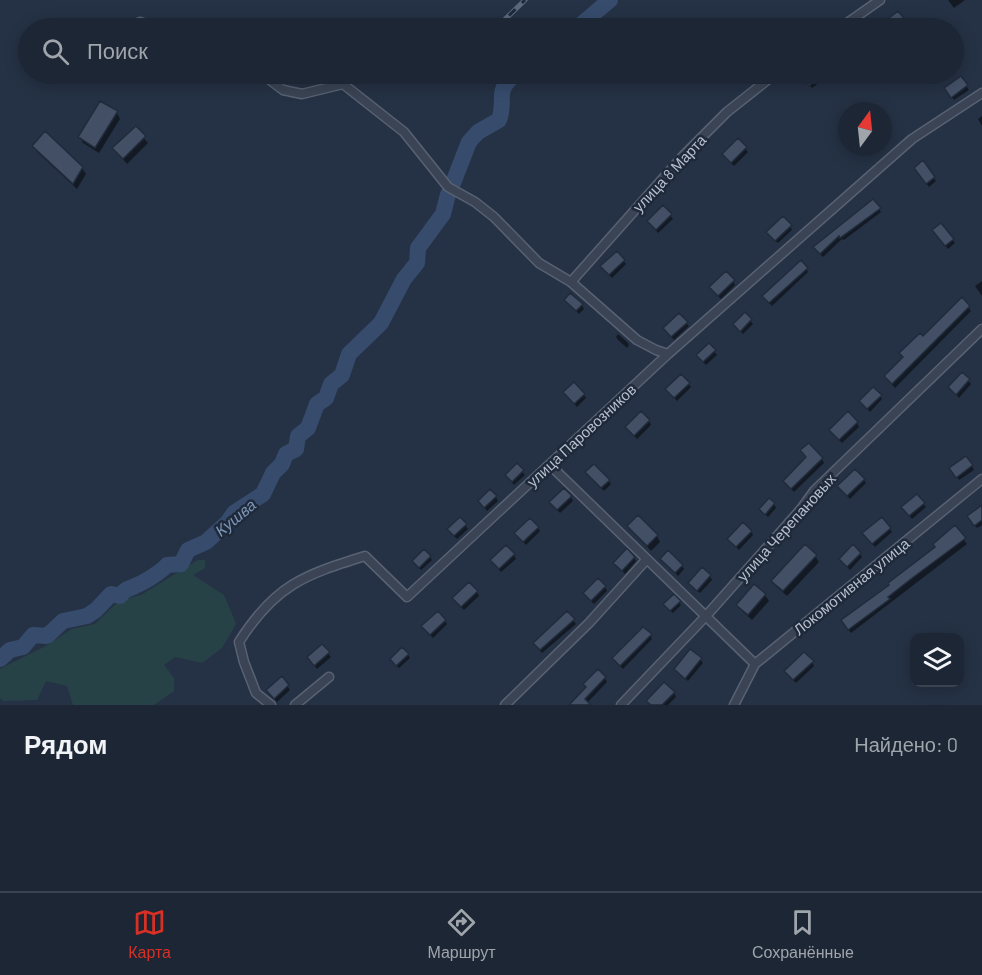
<!DOCTYPE html>
<html lang="ru">
<head>
<meta charset="utf-8">
<style>
  body { margin:0; font-family:Barlow,sans-serif; background:#293240; color:#f1f3f6 }
  .controls { position:absolute; right:18px; bottom:18px; display:grid; overflow:hidden; border-radius:12px; box-shadow:0 3px 15px #0003 }
  .controls button { width:54px; height:54px; display:grid; place-items:center; padding:0; border:0; border-bottom:2px solid #3a434f; background:#1c2634; color:#f1f3f6; font:30px sans-serif }
  .compass { position:absolute; left:838px; top:102px; width:54px; height:54px; border-radius:50%; background:#1c2634; box-shadow:0 3px 15px #0003; rotate:15deg }
  .list { margin:0; padding:0; list-style:none }
  h2 { display:flex; justify-content:space-between; align-items:center; height:78px; margin:0; padding:0 24px; font-size:26px }
  h2 small { font-size:20px; font-weight:400; color:#a0a5ac }
  .icon { flex:none; width:33px; height:33px; fill:none; stroke:currentColor; stroke-width:2; stroke-linecap:round; stroke-linejoin:round }
  .map { position:relative; flex:none; width:982px; height:705px; overflow:hidden }
  .search { position:absolute; background:#1c2634; box-shadow:0 3px 15px #0003; left:18px; right:18px; top:18px; height:66px; display:flex; align-items:center; gap:15px; box-sizing:border-box; padding:0 21px; border-radius:33px; color:#a0a5ac; font-size:22px }
  .sheet { height:186px; background:#1c2634 }
  nav { display:flex; justify-content:space-around; align-items:center; box-sizing:border-box; height:84px; border-top:2px solid #3a434f; background:#1c2634; font-size:16px; color:#a0a5ac }
  nav a { display:grid; justify-items:center; gap:3px }
  nav .on { color:#d93025 }
  .map>svg:first-child { display:block }
  .green { fill:#274246 }
  .shadow { fill:#0007 }
  .lines { fill:none; stroke-linecap:round; stroke-linejoin:round }
  .river { stroke:#374c6d; stroke-width:16 }
  .building { fill:#424f65; stroke:#202b3c; stroke-width:1.5 }
  .minor-casing { stroke:#586272; stroke-width:11 }
  .minor { stroke:#3a4454; stroke-width:8 }
  .rail-casing { stroke:#5b687c; stroke-width:5 }
  .rail { stroke:#1e293a; stroke-width:3; stroke-dasharray:9; stroke-linecap:butt }
  .labels { text-anchor:middle; dominant-baseline:central; stroke-width:5; stroke-linejoin:round; paint-order:stroke }
  .street-label { font-size:15px; fill:#b7bfce; stroke:#1e293a }
  .water-label { font-size:16px; font-style:italic; fill:#7c94b7; stroke:#1e293a }
</style>
</head>
<body>
<div class="map">
<svg width="982" height="705" viewBox="0 0 982 705">
  <rect width="100%" height="100%" fill="#253245"/>
  <!-- green -->
  <path class="green" d="M 198,560 L 205,560 L 205,568 L 193,575 L 224,595 L 236,624 L 222,648 L 202,663 L 175,657 L 164,665 L 174,678 L 174,691 L 154,705 L 73,705 L 67,686 L 46,681 L 37,700 L 3,701 L 0,698 L 0,669 L 44,647 L 72,629 L 95,624 L 120,600 L 141,595 Z"/>
  <!-- shadow -->
  <path class="shadow" d="M 948,0 L 965,0 L 954,8 Z
    M 898,13 L 907,26 L 903,28 L 890,28 L 886,22 Z
    M 806,74 L 820,74 L 824,79 L 812,88 L 803,76 Z
    M 961,78 L 969,90 L 954,100 L 948,92 Z
    M 117,113 L 120,119 L 99,153 L 83,143 L 80,137 Z
    M 982,116 L 982,126 L 978,119 Z
    M 135,128 L 148,143 L 127,164 L 114,148 Z
    M 738,140 L 748,152 L 734,166 L 726,158 Z
    M 33,146 L 82,168 L 86,174 L 77,189 L 37,152 Z
    M 918,172 L 934,178 L 936,181 L 929,187 Z
    M 663,207 L 673,219 L 658,233 L 651,225 Z
    M 879,209 L 881,212 L 844,240 L 842,239 L 823,257 L 817,251 L 815,247 Z
    M 790,226 L 792,230 L 778,243 L 770,236 Z
    M 936,234 L 953,240 L 955,243 L 948,249 Z
    M 617,253 L 626,264 L 612,278 L 604,270 Z
    M 806,268 L 808,272 L 772,306 L 766,300 Z
    M 733,281 L 735,285 L 721,299 L 713,291 Z
    M 982,281 L 982,296 L 975,286 Z
    M 566,300 L 582,305 L 584,309 L 579,314 Z
    M 968,307 L 971,311 L 895,388 L 885,376 L 904,358 L 901,354 Z
    M 745,314 L 753,324 L 743,334 L 735,325 Z
    M 686,323 L 689,326 L 674,340 L 665,329 Z
    M 618,334 L 627,342 L 629,345 L 627,348 L 618,340 L 616,337 Z
    M 709,345 L 717,355 L 706,365 L 700,359 Z
    M 962,374 L 971,384 L 959,398 L 950,387 Z
    M 689,384 L 691,387 L 677,401 L 667,389 Z
    M 565,393 L 584,395 L 586,398 L 577,407 Z
    M 880,396 L 882,399 L 870,412 L 861,401 Z
    M 649,421 L 651,425 L 637,439 L 629,430 Z
    M 857,423 L 859,427 L 842,443 L 833,434 Z
    M 822,459 L 824,463 L 794,492 L 787,484 Z
    M 517,466 L 525,475 L 514,485 L 507,476 Z
    M 972,466 L 974,470 L 959,480 L 954,472 Z
    M 589,476 L 609,481 L 611,484 L 604,491 Z
    M 864,480 L 866,483 L 850,499 L 842,490 Z
    M 496,497 L 498,501 L 487,511 L 482,505 Z
    M 571,497 L 573,501 L 560,513 L 553,506 Z
    M 774,504 L 776,508 L 768,517 L 760,509 Z
    M 923,504 L 926,507 L 912,519 L 905,511 Z
    M 982,507 L 982,525 L 977,528 L 971,520 Z
    M 465,525 L 468,529 L 457,539 L 451,533 Z
    M 629,526 L 657,536 L 660,542 L 651,551 Z
    M 538,528 L 540,531 L 526,545 L 519,537 Z
    M 955,528 L 967,544 L 851,633 L 845,625 L 936,547 Z
    M 890,529 L 892,532 L 875,547 L 866,537 Z
    M 751,531 L 753,535 L 739,550 L 729,539 Z
    M 860,554 L 862,557 L 850,570 L 841,559 Z
    M 514,555 L 516,559 L 501,572 L 492,561 Z
    M 815,556 L 819,562 L 787,596 L 777,587 L 773,581 Z
    M 430,557 L 432,560 L 421,570 L 416,565 Z
    M 634,558 L 636,561 L 625,574 L 615,563 Z
    M 662,559 L 682,566 L 684,569 L 678,576 Z
    M 710,576 L 712,580 L 700,593 L 692,587 Z
    M 755,586 L 765,595 L 769,601 L 752,620 L 742,611 L 738,605 Z
    M 605,587 L 607,591 L 594,604 L 587,597 Z
    M 477,592 L 479,596 L 464,610 L 456,602 Z
    M 679,602 L 681,605 L 673,613 L 667,608 Z
    M 573,620 L 576,624 L 542,653 L 537,647 Z
    M 445,621 L 447,624 L 433,638 L 425,630 Z
    M 650,635 L 652,639 L 623,669 L 616,662 L 614,658 Z
    M 322,646 L 331,657 L 317,669 L 311,661 Z
    M 408,655 L 410,658 L 399,668 L 394,663 Z
    M 700,659 L 703,663 L 688,681 L 676,669 Z
    M 812,662 L 814,666 L 796,683 L 788,675 Z
    M 605,678 L 607,682 L 587,703 L 588,705 L 571,705 Z
    M 282,679 L 290,690 L 277,702 L 270,694 Z
    M 674,693 L 676,697 L 668,705 L 650,705 L 648,701 Z"/>
  <g class="lines">
    <!-- river -->
    <path class="river" d="M 577,28 L 610,0
      M 453,183 L 469,142 L 478,132 L 499,120 C 507,98 493,92 516,74
      M 0,659 L 10,650 L 23,647 L 33,635 L 47,636 L 63,621 L 87,616 L 96,610 L 111,594 L 120,596 C 127,587 128,590 137,585 C 145,582 162,571 167,565 L 181,564 L 188,550 L 206,542 L 228,522 L 234,513 L 263,494 L 273,473 L 282,464 L 286,454 L 296,449 L 298,436 L 308,428 L 317,404 L 326,398 L 331,384 L 342,375 L 349,354 L 381,323 L 404,279 L 417,263 L 418,248 L 443,214 L 448,194"/>
  </g>
  <!-- building -->
  <path class="building" d="M 898,11 L 906,21 L 896,28 L 889,28 L 884,22 Z
    M 799,74 L 825,74 L 809,86 Z
    M 961,76 L 968,85 L 951,98 L 944,88 Z
    M 100,101 L 118,111 L 95,148 L 78,137 Z
    M 136,126 L 146,136 L 123,159 L 112,148 Z
    M 45,131 L 83,167 L 73,184 L 32,146 Z
    M 738,138 L 747,147 L 731,163 L 722,154 Z
    M 923,160 L 935,177 L 926,184 L 914,168 Z
    M 873,199 L 881,208 L 840,238 L 839,236 L 820,254 L 813,247 Z
    M 663,205 L 672,214 L 656,230 L 647,221 Z
    M 783,216 L 792,225 L 775,241 L 766,232 Z
    M 941,223 L 954,239 L 945,246 L 932,230 Z
    M 617,251 L 625,260 L 609,275 L 600,266 Z
    M 801,260 L 808,268 L 769,303 L 762,296 Z
    M 726,271 L 735,280 L 718,296 L 709,287 Z
    M 570,293 L 583,304 L 576,311 L 564,300 Z
    M 962,297 L 970,306 L 892,384 L 884,376 L 903,357 L 899,353 L 920,333 L 923,336 Z
    M 745,312 L 752,319 L 740,332 L 733,324 Z
    M 679,313 L 688,322 L 671,337 L 663,328 Z
    M 709,343 L 716,350 L 703,362 L 696,355 Z
    M 962,372 L 970,379 L 956,395 L 948,387 Z
    M 681,374 L 690,383 L 674,398 L 665,389 Z
    M 574,382 L 585,394 L 574,404 L 563,392 Z
    M 873,387 L 882,395 L 867,409 L 859,401 Z
    M 641,411 L 650,420 L 634,436 L 625,427 Z
    M 848,411 L 858,422 L 839,440 L 829,430 Z
    M 809,443 L 823,458 L 791,489 L 783,481 L 806,457 L 800,450 Z
    M 966,456 L 973,465 L 956,478 L 949,468 Z
    M 517,463 L 524,470 L 512,482 L 505,475 Z
    M 594,464 L 610,480 L 601,488 L 585,472 Z
    M 855,469 L 865,479 L 847,496 L 837,486 Z
    M 564,488 L 572,496 L 557,510 L 549,502 Z
    M 490,489 L 497,496 L 484,508 L 478,501 Z
    M 917,494 L 925,503 L 909,516 L 901,507 Z
    M 769,498 L 775,503 L 765,515 L 759,509 Z
    M 982,505 L 982,520 L 974,526 L 967,516 Z
    M 638,515 L 658,535 L 647,546 L 627,526 Z
    M 460,517 L 467,524 L 454,536 L 447,529 Z
    M 882,517 L 891,528 L 872,544 L 862,533 Z
    M 530,518 L 539,527 L 523,542 L 514,533 Z
    M 743,522 L 752,531 L 736,547 L 727,539 Z
    M 955,525 L 966,538 L 911,579 L 888,597 L 890,599 L 848,630 L 841,620 L 889,585 L 888,583 L 935,547 L 933,544 Z
    M 805,544 L 817,555 L 783,591 L 771,581 Z
    M 853,544 L 861,553 L 847,567 L 839,559 Z
    M 506,545 L 515,554 L 499,569 L 490,560 Z
    M 627,548 L 635,557 L 622,571 L 613,563 Z
    M 424,549 L 431,556 L 419,568 L 412,561 Z
    M 668,550 L 683,565 L 675,573 L 660,559 Z
    M 702,567 L 711,575 L 697,591 L 688,583 Z
    M 598,578 L 606,586 L 591,601 L 583,593 Z
    M 469,582 L 478,591 L 461,607 L 452,598 Z
    M 754,584 L 766,594 L 748,615 L 736,605 Z
    M 674,594 L 681,601 L 670,611 L 663,604 Z
    M 438,611 L 446,620 L 430,635 L 421,626 Z
    M 567,611 L 575,619 L 540,650 L 533,643 Z
    M 643,627 L 652,634 L 620,666 L 612,658 Z
    M 322,644 L 330,652 L 314,666 L 307,657 Z
    M 402,647 L 409,654 L 396,666 L 390,659 Z
    M 690,649 L 702,658 L 685,679 L 674,669 Z
    M 804,652 L 814,661 L 793,680 L 784,671 Z
    M 598,669 L 606,677 L 585,699 L 591,705 L 569,705 L 586,687 L 583,684 Z
    M 282,676 L 289,685 L 274,699 L 266,690 Z
    M 664,682 L 675,692 L 662,705 L 651,705 L 646,701 Z"/>
  <g class="lines">
    <!-- minor casing -->
    <g class="minor-casing">
      <path id="minor" d="M 140,22 L 158,28
        M 840,28 L 880,0
        M 262,74 L 283,90 L 302,94 L 343,84 L 404,132 L 448,187 L 475,202 L 494,217 L 539,263 L 571,282 L 637,340 L 656,350 L 668,354
        M 571,282 L 683,156 L 727,112 L 775,74
        M 550,465 L 755,664
        M 271,705 L 256,693 L 244,662 L 239,642 C 275,585 304,575 365,556 L 407,597 L 668,354 L 912,139 L 982,93
        M 295,705 L 329,677
        M 505,705 L 589,623 L 647,559
        M 621,705 L 706,616 L 801,509 L 814,491 L 982,329
        M 734,705 L 755,664 L 982,479"/>
    </g>
    <!-- minor -->
    <use href="#minor" class="minor"/>
    <!-- rail casing -->
    <g class="rail-casing">
      <path id="rail" d="M 496,28 L 525,0"/>
    </g>
    <!-- rail -->
    <use href="#rail" class="rail"/>
  </g>
  <g class="labels">
    <!-- street labels -->
    <g class="street-label">
      <text transform="translate(669 173) rotate(-47)">улица 8 Марта</text>
      <text transform="translate(581 435) rotate(-43)">улица Паровозников</text>
      <text transform="translate(786 527) rotate(-48)">улица Черепановых</text>
      <text transform="translate(851 586) rotate(-39)">Локомотивная улица</text>
    </g>
    <!-- water labels -->
    <g class="water-label">
      <text transform="translate(235 517) rotate(-40)">Кушва</text>
    </g>
  </g>
</svg>
<div class="controls">
<button><svg class="icon" aria-label="layers" viewBox="0 0 24 24"><path d="M12 4l9 5-9 5-9-5zM3 14l9 5 9-5"/></svg></button>
</div>
<svg class="compass" viewBox="-18 -18 36 36"><path d="M0-13l5 13h-10z" fill="#e53935"/><path d="M0 13l5-13h-10z" fill="#a0a5ac"/></svg>
<div class="search"><svg class="icon" aria-label="search" viewBox="0 0 24 24"><circle cx="10" cy="10" r="6"/><path d="M15 15l6 6"/></svg>Поиск</div>
</div>
<section class="sheet">
<h2>Рядом<small>Найдено: 0</small></h2>
<ul class="list">
</ul>
</section>
<nav>
<a class="on"><svg class="icon" aria-label="map" viewBox="0 0 24 24"><path d="M3 6l6-2 6 2 6-2v14l-6 2-6-2-6 2zM9 4v14M15 6v14"/></svg>Карта</a>
<a><svg class="icon" aria-label="directions" viewBox="0 0 24 24"><path d="M12 3l9 9-9 9-9-9zM9 14v-3h6M13 9l2 2-2 2"/></svg>Маршрут</a>
<a><svg class="icon" aria-label="saved" viewBox="0 0 24 24"><path d="M7 4h10v16l-5-4-5 4z"/></svg>Сохранённые</a>
</nav>
</body>
</html>
